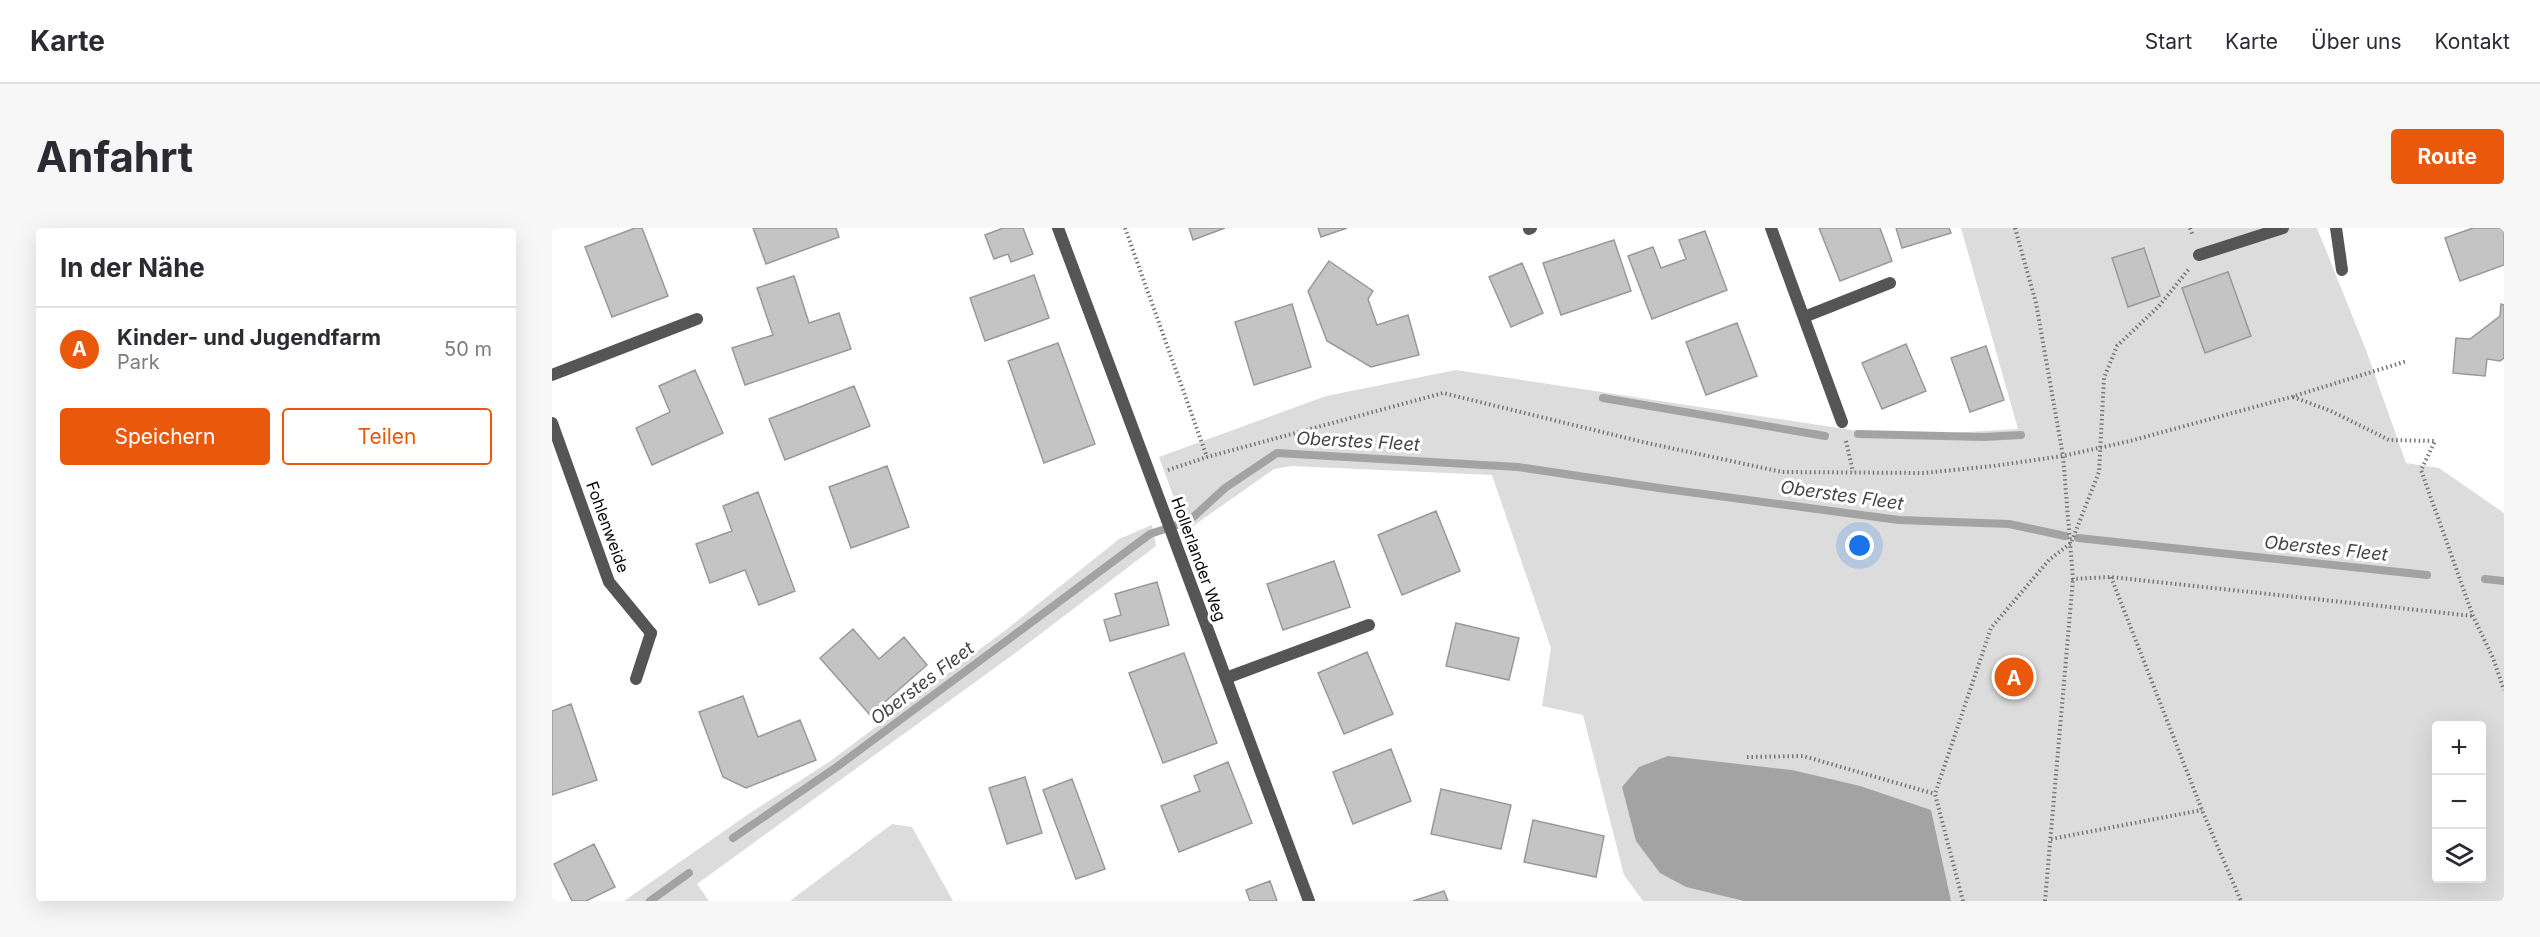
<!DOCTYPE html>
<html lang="de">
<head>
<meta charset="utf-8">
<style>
  body { margin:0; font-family:Inter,sans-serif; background:#f7f7f7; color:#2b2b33 }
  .controls { position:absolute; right:18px; bottom:18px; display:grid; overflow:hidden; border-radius:6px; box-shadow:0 6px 24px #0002 }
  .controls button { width:54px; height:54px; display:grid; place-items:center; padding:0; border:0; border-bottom:2px solid #e1e1e2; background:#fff; color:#2b2b33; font:30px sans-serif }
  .you { position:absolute; left:1308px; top:318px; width:21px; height:21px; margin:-15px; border:4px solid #fff; border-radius:50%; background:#1a73e8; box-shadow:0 0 0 9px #1a73e833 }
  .badge { display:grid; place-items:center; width:39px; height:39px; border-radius:50%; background:#ea580c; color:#fff; font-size:20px; font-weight:700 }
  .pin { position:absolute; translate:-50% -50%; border:3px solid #fff; box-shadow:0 2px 6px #0006 }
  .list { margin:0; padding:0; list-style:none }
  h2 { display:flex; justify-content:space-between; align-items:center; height:78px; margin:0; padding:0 24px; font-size:26px }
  h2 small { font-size:20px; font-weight:400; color:#7c7c81 }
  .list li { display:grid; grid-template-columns:39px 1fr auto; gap:18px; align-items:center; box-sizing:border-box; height:84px; padding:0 24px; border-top:2px solid #e1e1e2 }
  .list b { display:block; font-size:22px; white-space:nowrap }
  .list p { margin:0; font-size:20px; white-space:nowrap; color:#7c7c81 }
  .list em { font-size:20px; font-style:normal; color:#7c7c81 }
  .actions { display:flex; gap:12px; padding:18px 24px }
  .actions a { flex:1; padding:14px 0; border:2px solid #ea580c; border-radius:6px; text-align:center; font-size:21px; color:#ea580c }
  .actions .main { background:#ea580c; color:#fff }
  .icon { flex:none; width:33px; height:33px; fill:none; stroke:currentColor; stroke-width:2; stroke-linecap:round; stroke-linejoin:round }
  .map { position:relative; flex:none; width:1952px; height:673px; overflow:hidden; border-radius:6px }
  header { display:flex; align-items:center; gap:36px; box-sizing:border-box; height:84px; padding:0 30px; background:#fff; border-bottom:2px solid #e1e1e2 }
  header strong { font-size:28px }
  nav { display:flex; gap:33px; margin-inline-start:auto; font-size:21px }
  .intro { display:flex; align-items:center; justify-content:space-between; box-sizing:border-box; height:144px; padding:0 36px }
  h1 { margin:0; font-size:42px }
  .button { padding:15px 27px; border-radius:6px; background:#ea580c; color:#fff; font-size:21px; font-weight:700 }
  main { display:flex; gap:36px; padding:0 36px }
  aside { flex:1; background:#fff; border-radius:6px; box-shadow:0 6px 24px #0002 }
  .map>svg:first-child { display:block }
  .green { fill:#dcdcdc; fill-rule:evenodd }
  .water { fill:#a3a3a3 }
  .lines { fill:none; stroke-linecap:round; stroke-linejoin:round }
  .stream { stroke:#a3a3a3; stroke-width:8 }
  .building { fill:#c4c4c4; stroke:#999; stroke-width:1.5 }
  .path { stroke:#777; stroke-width:4; stroke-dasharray:1.5 3; stroke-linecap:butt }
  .service { stroke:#555; stroke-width:12 }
  .minor { stroke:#555; stroke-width:12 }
  .labels { text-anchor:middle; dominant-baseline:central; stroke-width:6; stroke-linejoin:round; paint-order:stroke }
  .street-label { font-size:16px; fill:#000; stroke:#fff }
  .water-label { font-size:18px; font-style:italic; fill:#444; stroke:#fff }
</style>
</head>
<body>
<header>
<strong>Karte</strong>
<nav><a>Start</a><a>Karte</a><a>Über uns</a><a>Kontakt</a></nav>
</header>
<div class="intro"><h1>Anfahrt</h1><a class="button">Route</a></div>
<main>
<aside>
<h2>In der Nähe<small></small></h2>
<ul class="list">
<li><span class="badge">A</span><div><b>Kinder- und Jugendfarm</b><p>Park</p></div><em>50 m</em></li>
</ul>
<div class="actions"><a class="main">Speichern</a><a>Teilen</a></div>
</aside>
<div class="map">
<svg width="1952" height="673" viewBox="0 0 1952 673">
  <rect width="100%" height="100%" fill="#fff"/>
  <!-- green -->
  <path class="green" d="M 1409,0 L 1765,0 L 1814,122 L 1854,235 L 1887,240 L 1952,285 L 1952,673 L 1091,673 L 1072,647 L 1031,487 L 990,478 L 999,420 L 940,247 L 740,238 L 722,241 L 634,303 L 607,229 L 774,168 L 904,142 L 1306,203 L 1398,205 L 1466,201 ZM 1884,497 L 1930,497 L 1930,650 L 1884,650 Z
    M 600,297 L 604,318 L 466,423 L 145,656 L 157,673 L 72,673 L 198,585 L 277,534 L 455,401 L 567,311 Z
    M 340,596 L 360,599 L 401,673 L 238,673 Z"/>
  <!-- water -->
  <path class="water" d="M 1116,528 L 1240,542 L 1308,558 L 1379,582 L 1399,673 L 1192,673 L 1134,659 L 1108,645 L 1084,613 L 1070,559 L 1087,539 Z"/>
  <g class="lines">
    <!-- stream -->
    <path class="stream" d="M 1051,170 L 1273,208
      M 1306,206 L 1432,209 L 1469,207
      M 1526,310 L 1875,347
      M 1933,351 L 1952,353
      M 181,610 L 286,538 L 598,306 L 637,293 L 673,260 L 725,225 L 966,239 L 1114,261 L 1347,292 L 1457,296 L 1513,308
      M 98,673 L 137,645"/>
  </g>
  <!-- building -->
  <path class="building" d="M 83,0 L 90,0 L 116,68 L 60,89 L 33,19 Z
    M 201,0 L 284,0 L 287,9 L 214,36 Z
    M 451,0 L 471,0 L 481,26 L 459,34 L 456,26 L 442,31 L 433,7 Z
    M 637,0 L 673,0 L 641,12 Z
    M 766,0 L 795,0 L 769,9 Z
    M 1267,0 L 1328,0 L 1340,33 L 1288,53 Z
    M 1344,0 L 1397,0 L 1399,5 L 1350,20 Z
    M 1921,0 L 1952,0 L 1952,37 L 1908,53 L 1893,10 Z
    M 1153,3 L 1175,62 L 1100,91 L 1076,28 L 1101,19 L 1109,40 L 1134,31 L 1127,12 Z
    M 1062,12 L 1079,63 L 1009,87 L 991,35 Z
    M 1592,20 L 1608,68 L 1576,79 L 1560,30 Z
    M 777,33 L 821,63 L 816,71 L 825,97 L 856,87 L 867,127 L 819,139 L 775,113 L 756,63 Z
    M 970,35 L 991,85 L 959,99 L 937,49 Z
    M 1676,44 L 1699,108 L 1653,125 L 1630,60 Z
    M 482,47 L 497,90 L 433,113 L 418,70 Z
    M 242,48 L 257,95 L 287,85 L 299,121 L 193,157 L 180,120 L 221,107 L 205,60 Z
    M 740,76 L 759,139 L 702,157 L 683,94 Z
    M 1949,76 L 1952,77 L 1952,130 L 1948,133 L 1935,131 L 1933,148 L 1901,145 L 1904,110 L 1918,111 L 1948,88 Z
    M 1185,95 L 1205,148 L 1154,167 L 1134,114 Z
    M 506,115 L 543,216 L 492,235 L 456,133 Z
    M 1354,116 L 1374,163 L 1330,181 L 1310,135 Z
    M 1434,118 L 1452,172 L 1418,184 L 1399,130 Z
    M 143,142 L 171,205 L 100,237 L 84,200 L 118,184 L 107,158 Z
    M 302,158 L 318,198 L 233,232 L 217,191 Z
    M 335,238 L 357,299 L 299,320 L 277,259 Z
    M 206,264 L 243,363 L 207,377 L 193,342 L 158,355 L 144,316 L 180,303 L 171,278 Z
    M 884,283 L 908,343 L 850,367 L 826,307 Z
    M 782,333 L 798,379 L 731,402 L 715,356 Z
    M 605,354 L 617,397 L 558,413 L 552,392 L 569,387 L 563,366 Z
    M 904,395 L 967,410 L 957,452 L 894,438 Z
    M 301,401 L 327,431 L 352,409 L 375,437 L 318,487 L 268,430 Z
    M 815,424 L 841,486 L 792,506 L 766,445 Z
    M 632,425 L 665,515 L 611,535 L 577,445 Z
    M 191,468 L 206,509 L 248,492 L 264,532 L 194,560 L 171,549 L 147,484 Z
    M 19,476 L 45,552 L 0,567 L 0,483 Z
    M 839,521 L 859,573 L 801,596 L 781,544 Z
    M 676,534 L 700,595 L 627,624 L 609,578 L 648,563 L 642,548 Z
    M 473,549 L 490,605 L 455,616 L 437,560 Z
    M 520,551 L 553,641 L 524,651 L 491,562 Z
    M 889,561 L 959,577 L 949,621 L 879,606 Z
    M 981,592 L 1052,608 L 1044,649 L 972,634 Z
    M 42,616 L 63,659 L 34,673 L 20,673 L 2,636 Z
    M 718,653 L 725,673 L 698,673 L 694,662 Z
    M 892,663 L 896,673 L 861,673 Z"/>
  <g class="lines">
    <!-- path -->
    <path class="path" d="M 573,0 L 655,229
      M 1463,0 L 1484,75 L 1511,228 L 1521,351 L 1559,349 L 1921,388
      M 1638,0 L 1641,8
      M 1741,169 L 1779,183 L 1837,212 L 1883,213 L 1869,242 L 1921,388 L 1941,430 L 1952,462
      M 1294,213 L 1301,244
      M 616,242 L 655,229 L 891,165 L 1091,214 L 1230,244 L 1372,245 L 1441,238 L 1511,228 L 1578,213 L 1739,169 L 1855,133
      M 1559,349 L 1650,582 L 1689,673
      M 1195,529 L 1251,528 L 1383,566
      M 1499,611 L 1650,582
      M 1411,673 L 1383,566 L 1439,400 L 1497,332 L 1519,315 L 1547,244 L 1552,150 L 1565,118 L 1607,78 L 1637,41
      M 1493,673 L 1521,351"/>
    <!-- service -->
    <path class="service" d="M 1647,27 L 1731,0
      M 674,450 L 817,397
      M 84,451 L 99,405"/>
    <!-- minor -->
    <path class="minor" d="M 506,0 L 757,673
      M 1219,0 L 1290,194
      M 1784,0 L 1790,42
      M 977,1 L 979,0
      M 1252,89 L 1338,55
      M 0,147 L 145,91
      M 0,195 L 57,354 L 99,405"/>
  </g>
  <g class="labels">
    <!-- street labels -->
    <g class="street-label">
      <text transform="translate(56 299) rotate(70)">Fohlenweide</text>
      <text transform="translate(647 331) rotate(70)">Hollerlander Weg</text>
    </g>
    <!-- water labels -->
    <g class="water-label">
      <text transform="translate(806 213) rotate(3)">Oberstes Fleet</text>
      <text transform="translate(1290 267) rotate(8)">Oberstes Fleet</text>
      <text transform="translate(1774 320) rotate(6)">Oberstes Fleet</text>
      <text transform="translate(370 455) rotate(-37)">Oberstes Fleet</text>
    </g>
  </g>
</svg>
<div class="controls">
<button>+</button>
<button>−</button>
<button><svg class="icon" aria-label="layers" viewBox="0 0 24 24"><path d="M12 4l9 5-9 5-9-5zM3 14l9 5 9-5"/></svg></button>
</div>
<div class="you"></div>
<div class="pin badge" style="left:1462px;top:449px">A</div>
</div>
</main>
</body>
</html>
